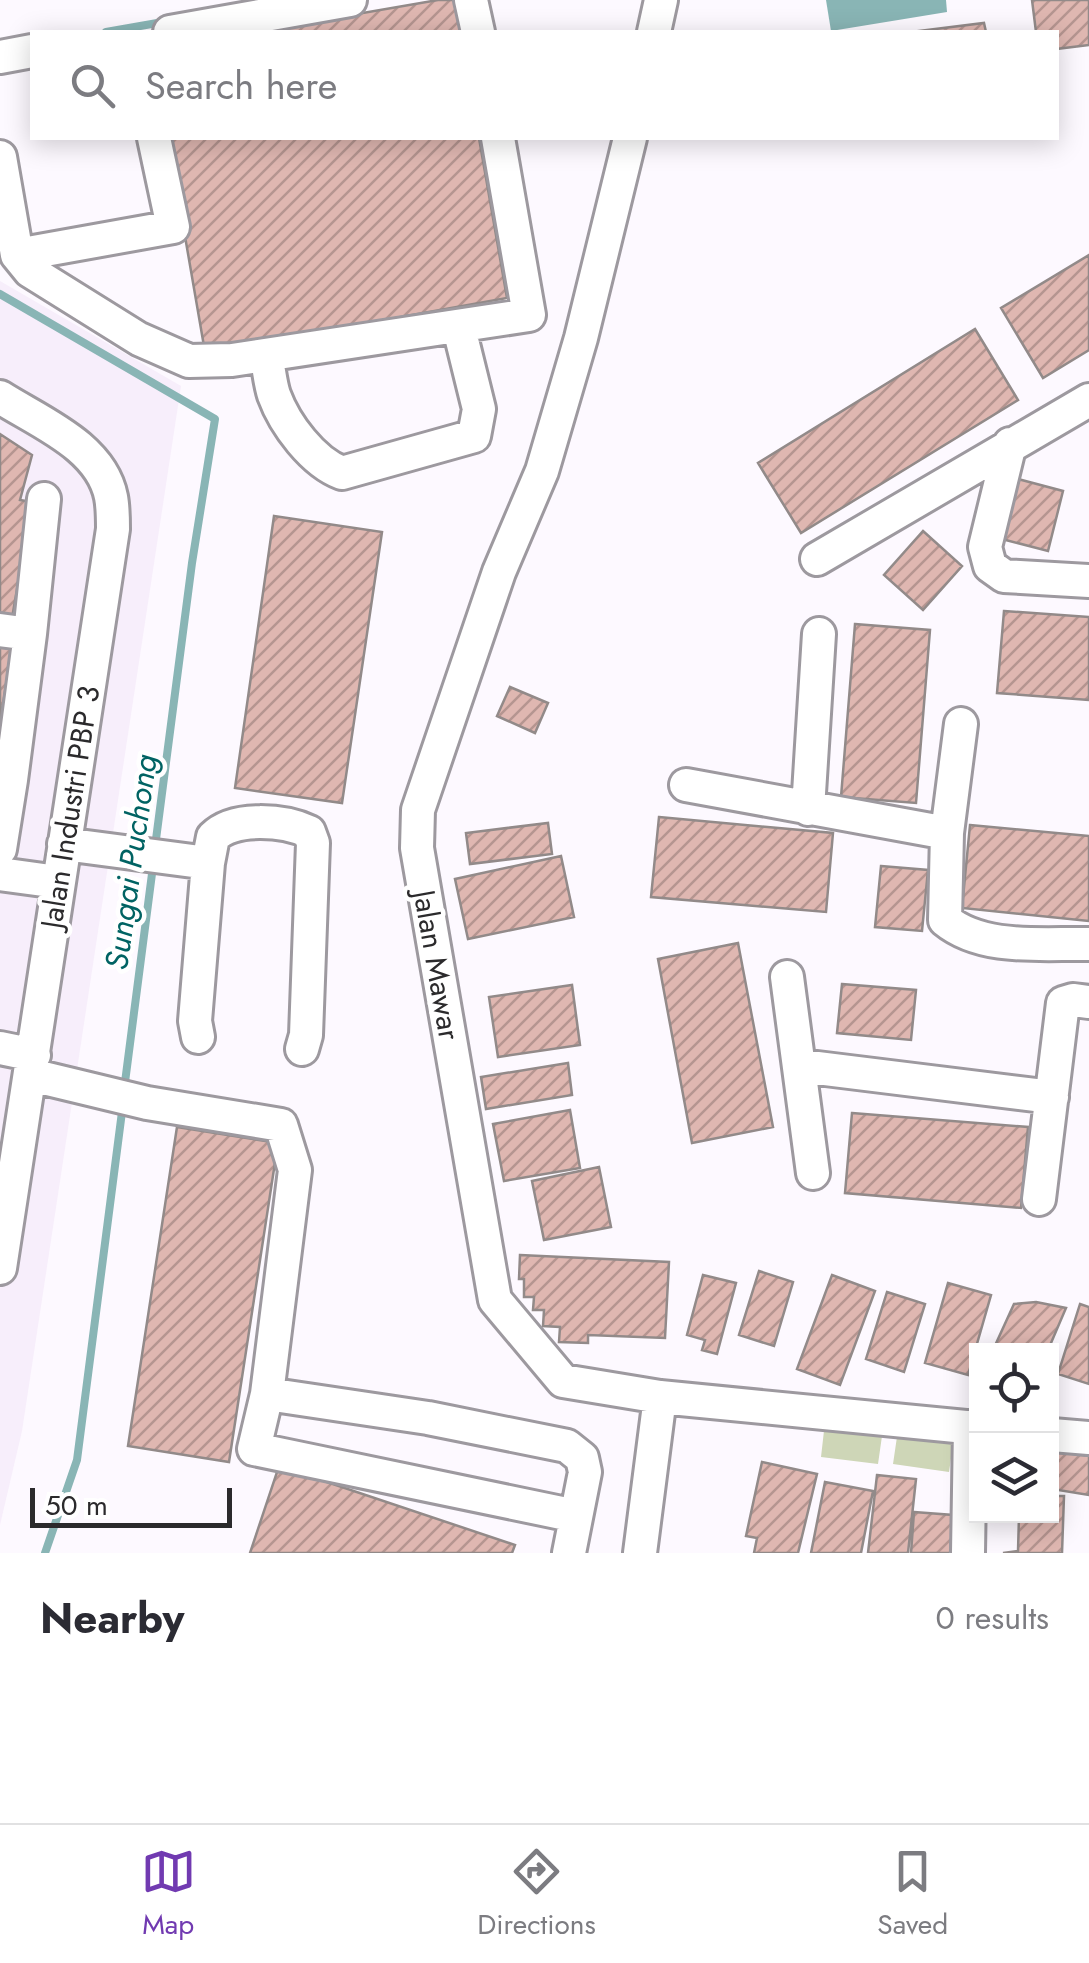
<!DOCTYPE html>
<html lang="en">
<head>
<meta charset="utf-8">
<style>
  body { margin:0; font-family:Jost,sans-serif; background:#f2f2f3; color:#2b2b33 }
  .controls { position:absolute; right:30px; bottom:30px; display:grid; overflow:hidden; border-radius:0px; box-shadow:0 5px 25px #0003 }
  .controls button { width:90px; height:90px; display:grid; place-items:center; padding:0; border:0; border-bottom:2px solid #e1e1e2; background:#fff; color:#2b2b33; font:50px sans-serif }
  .scale { position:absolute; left:30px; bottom:25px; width:202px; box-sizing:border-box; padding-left:10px; border:5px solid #2b2a2c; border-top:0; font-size:28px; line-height:35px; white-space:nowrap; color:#2b2a2c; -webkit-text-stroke:8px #fff; paint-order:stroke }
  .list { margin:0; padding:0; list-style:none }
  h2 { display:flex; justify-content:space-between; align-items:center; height:130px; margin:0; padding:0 40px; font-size:42px }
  h2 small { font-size:32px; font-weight:400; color:#7c7c81 }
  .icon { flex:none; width:55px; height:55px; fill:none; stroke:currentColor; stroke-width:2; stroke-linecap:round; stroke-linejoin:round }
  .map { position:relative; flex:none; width:1089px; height:1553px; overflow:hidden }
  .search { position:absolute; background:#fff; box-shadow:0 5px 25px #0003; left:30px; right:30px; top:30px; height:110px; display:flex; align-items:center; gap:25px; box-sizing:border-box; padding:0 35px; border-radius:0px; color:#7c7c81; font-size:38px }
  .sheet { height:270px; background:#fff }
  nav { display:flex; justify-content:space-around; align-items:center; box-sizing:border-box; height:140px; border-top:2px solid #e1e1e2; background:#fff; font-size:28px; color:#7c7c81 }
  nav a { display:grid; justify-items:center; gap:5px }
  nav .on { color:#713ab1 }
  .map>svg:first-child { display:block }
  .built { fill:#f7eefb }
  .garden { fill:#ced6b7 }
  .water { fill:#89b5b5 }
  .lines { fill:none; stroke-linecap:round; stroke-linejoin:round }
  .stream { stroke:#89b5b5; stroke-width:8 }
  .building { fill:url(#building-hatch); stroke:#928a89; stroke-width:2.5 }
  .minor-casing { stroke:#9d999f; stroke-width:38 }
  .minor { stroke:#fff; stroke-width:32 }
  .labels { text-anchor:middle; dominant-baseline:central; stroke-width:9; stroke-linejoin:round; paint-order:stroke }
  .street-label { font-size:30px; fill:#2b2a2c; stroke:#fff }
  .water-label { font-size:32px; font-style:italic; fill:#006363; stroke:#fff }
</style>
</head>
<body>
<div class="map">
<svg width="1089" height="1553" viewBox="0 0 1089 1553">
  <defs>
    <pattern id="building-hatch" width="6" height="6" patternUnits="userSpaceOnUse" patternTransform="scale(2.5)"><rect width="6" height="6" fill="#dfb7b1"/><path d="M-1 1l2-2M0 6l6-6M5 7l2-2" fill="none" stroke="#b59590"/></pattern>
  </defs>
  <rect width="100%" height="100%" fill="#fdf9ff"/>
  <!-- built -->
  <path class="built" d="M 0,281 L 181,386 L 22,1431 L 0,1525 Z"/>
  <!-- garden -->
  <path class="garden" d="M 825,1422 L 883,1429 L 878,1464 L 821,1457 Z
    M 898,1430 L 954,1438 L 949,1472 L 893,1464 Z"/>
  <!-- water -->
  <path class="water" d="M 826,0 L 946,0 L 947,12 L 831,31 Z"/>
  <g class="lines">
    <!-- stream -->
    <path class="stream" d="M 106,32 L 163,22
      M 0,294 L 215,419 L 192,563 L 155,847
      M 124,1090 L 153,866
      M 45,1553 L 77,1460 L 123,1104"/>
  </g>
  <!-- building -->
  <path class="building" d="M 438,0 L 456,0 L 461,32 L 253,32 Z
    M 1032,0 L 1089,0 L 1089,45 L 1056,49 L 1056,32 L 1036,32 Z
    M 984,23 L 986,32 L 911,32 Z
    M 168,138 L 479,138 L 507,298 L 205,352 Z
    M 1089,255 L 1089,350 L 1043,378 L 1001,308 Z
    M 975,329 L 1018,400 L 801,533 L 758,463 Z
    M 0,434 L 32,455 L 20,500 L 32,502 L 11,624 L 0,622 Z
    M 1018,479 L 1063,491 L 1048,551 L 1002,539 Z
    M 274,516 L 382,532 L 342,803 L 235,788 Z
    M 923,531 L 962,566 L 923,610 L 884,575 Z
    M 1004,611 L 1089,617 L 1089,700 L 997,693 Z
    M 855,624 L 930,630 L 916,803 L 841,797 Z
    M 0,639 L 13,641 L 0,723 Z
    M 510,687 L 548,703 L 535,733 L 497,716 Z
    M 659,817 L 833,833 L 826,912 L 651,897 Z
    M 548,823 L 552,854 L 470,864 L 466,833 Z
    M 970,825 L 1089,836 L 1089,921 L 962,908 Z
    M 561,856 L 574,917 L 468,939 L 455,879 Z
    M 881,866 L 928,870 L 922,931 L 875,927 Z
    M 738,943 L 773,1127 L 692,1143 L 658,959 Z
    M 842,984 L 916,990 L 911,1040 L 837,1033 Z
    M 572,985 L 580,1045 L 498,1057 L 489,997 Z
    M 568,1063 L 572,1095 L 486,1109 L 481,1077 Z
    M 570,1110 L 580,1168 L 504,1181 L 493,1124 Z
    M 852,1113 L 1028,1127 L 1021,1208 L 845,1193 Z
    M 177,1127 L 278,1143 L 229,1462 L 128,1446 Z
    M 599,1167 L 611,1227 L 544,1240 L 532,1181 Z
    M 520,1255 L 669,1262 L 665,1338 L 588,1335 L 588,1343 L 559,1342 L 560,1327 L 543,1326 L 544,1310 L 533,1310 L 534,1297 L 524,1297 L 524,1279 L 519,1279 Z
    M 759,1271 L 793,1282 L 774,1346 L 739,1335 Z
    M 703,1275 L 736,1283 L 717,1354 L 702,1350 L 705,1340 L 687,1335 Z
    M 832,1275 L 875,1291 L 840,1385 L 797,1369 Z
    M 948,1283 L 991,1295 L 968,1375 L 925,1363 Z
    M 887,1292 L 925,1304 L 904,1372 L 866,1359 Z
    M 1036,1302 L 1066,1308 L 1048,1350 L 993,1350 L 1014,1304 Z
    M 1080,1304 L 1089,1307 L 1089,1384 L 1058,1374 Z
    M 1052,1451 L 1089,1456 L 1089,1495 L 1052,1489 Z
    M 762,1462 L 817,1474 L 798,1553 L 754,1553 L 757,1538 L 746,1536 Z
    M 279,1466 L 515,1545 L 512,1553 L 250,1553 Z
    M 877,1475 L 916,1479 L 908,1553 L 868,1553 Z
    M 825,1482 L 873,1491 L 861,1553 L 811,1553 Z
    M 1052,1496 L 1064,1496 L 1062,1553 L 1003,1553 L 1018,1551 L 1019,1516 L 1052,1516 Z
    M 914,1512 L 953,1515 L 950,1553 L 911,1553 Z"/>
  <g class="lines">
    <!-- minor casing -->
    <g class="minor-casing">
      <path id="minor" d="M 471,0 L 478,32
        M 170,32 L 350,0
        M 654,32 L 661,0
        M 0,57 L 32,51
        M 630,138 L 581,338 L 542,471 L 499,572 L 418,810 L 417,848 L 495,1300 L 563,1381 L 660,1397 L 976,1428
        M 0,157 L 17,255 L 30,271 L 139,339 L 189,361 L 232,360 L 529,315 L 498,138
        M 17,255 L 173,227 L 154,138
        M 266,355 C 269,368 270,383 274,395 C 285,425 313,462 342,473 L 474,436 L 479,409 L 459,328
        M 0,397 C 39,422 101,446 111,497 C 113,507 113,519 113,529 L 0,1268
        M 1010,444 L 985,547 L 990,566 L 1004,576 L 1089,581
        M 817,559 L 1089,400
        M 0,630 L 30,634 L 11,780
        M 30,634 L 44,499
        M 961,724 L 947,833 L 945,920 C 983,951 1042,943 1089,944
        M 0,769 L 11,780 L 0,849
        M 686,785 L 947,833
        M 808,809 L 819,634
        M 64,844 L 208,863 L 213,837 C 234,816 284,820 309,832 L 313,843 L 306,1035 L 302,1049
        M 0,874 L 58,882
        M 787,977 L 813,1173
        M 198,1037 L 195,1021 L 208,863
        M 0,1048 L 34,1055
        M 801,1066 L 1052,1097
        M 31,1075 L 147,1103 L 281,1125 L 295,1170 L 267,1394 L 254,1449 L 576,1516
        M 1039,1199 L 1063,1003 L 1073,1000 L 1089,1002
        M 267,1394 L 428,1418 L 567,1446 L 582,1458 L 585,1472 L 569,1553
        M 1052,1435 L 1089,1438
        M 640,1553 L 660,1397
        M 968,1553 L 970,1427"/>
    </g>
    <!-- minor -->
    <use href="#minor" class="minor"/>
  </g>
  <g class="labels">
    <!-- street labels -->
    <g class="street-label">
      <text transform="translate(70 807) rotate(-81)">Jalan Industri PBP 3</text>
      <text transform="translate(437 965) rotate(80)">Jalan Mawar</text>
    </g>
    <!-- water labels -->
    <g class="water-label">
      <text transform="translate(131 862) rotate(-82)">Sungai Puchong</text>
    </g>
  </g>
</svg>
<div class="controls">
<button><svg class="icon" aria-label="locate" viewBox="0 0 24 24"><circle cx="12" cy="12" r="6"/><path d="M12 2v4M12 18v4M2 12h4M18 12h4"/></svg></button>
<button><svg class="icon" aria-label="layers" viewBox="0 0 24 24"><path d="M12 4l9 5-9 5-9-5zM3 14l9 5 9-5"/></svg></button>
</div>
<div class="scale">50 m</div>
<div class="search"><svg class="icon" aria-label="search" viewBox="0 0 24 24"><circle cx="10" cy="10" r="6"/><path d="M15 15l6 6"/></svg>Search here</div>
</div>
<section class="sheet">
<h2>Nearby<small>0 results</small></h2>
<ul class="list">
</ul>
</section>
<nav>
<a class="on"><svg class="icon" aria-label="map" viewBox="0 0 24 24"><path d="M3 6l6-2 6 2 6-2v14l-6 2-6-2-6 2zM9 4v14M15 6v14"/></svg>Map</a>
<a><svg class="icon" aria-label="directions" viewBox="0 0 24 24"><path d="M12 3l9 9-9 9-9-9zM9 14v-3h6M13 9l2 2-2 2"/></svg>Directions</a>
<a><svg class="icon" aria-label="saved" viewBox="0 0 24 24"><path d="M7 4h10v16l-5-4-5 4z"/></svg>Saved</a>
</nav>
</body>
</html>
